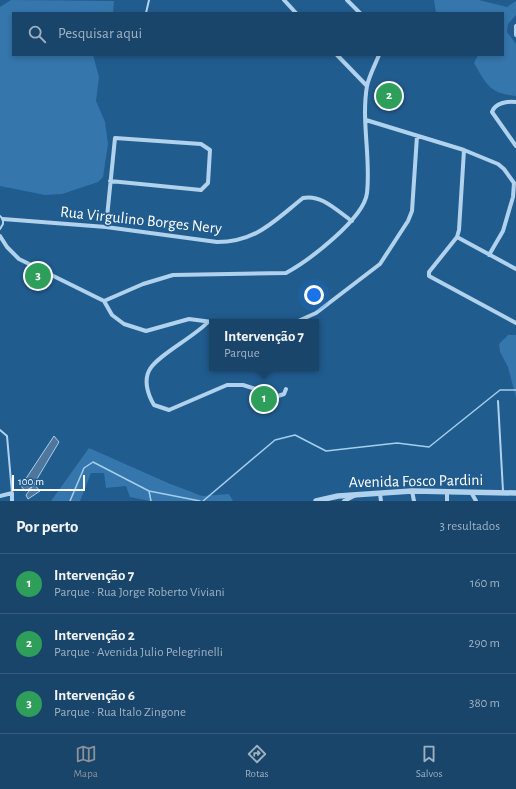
<!DOCTYPE html>
<html lang="pt">
<head>
<meta charset="utf-8">
<style>
  body { margin:0; font-family:"Alegreya Sans",sans-serif; background:#224c71; color:#f1f3f6 }
  .scale { position:absolute; left:12px; bottom:10px; width:73px; box-sizing:border-box; padding-left:4px; border:2px solid #fff; border-top:0; font-size:11px; line-height:14px; white-space:nowrap; color:#fff; -webkit-text-stroke:3px #215c8f; paint-order:stroke }
  .you { position:absolute; left:314px; top:295px; width:14px; height:14px; margin:-10px; border:3px solid #fff; border-radius:50%; background:#1a73e8; box-shadow:0 0 0 6px #1a73e833 }
  .badge { display:grid; place-items:center; width:26px; height:26px; border-radius:50%; background:#8c9099; color:#fff; font-size:13px; font-weight:700 }
  .pin { position:absolute; translate:-50% -50%; border:2px solid #fff; box-shadow:0 1px 4px #0006 }
  .popup { position:absolute; left:209px; top:319px; width:110px; height:52px; box-sizing:border-box; display:grid; place-content:center; border-radius:0px; background:#19456b; filter:drop-shadow(0 1px 3px #0005); font-size:13px; white-space:nowrap; color:#9fb1c1 }
  .popup b { font-size:15px; color:#f1f3f6 }
  .popup::after { content:''; position:absolute; left:50%; top:100%; margin-left:-8px; border:8px solid transparent; border-top-color:#19456b }
  .list { margin:0; padding:0; list-style:none }
  h2 { display:flex; justify-content:space-between; align-items:center; height:52px; margin:0; padding:0 16px; font-size:17px }
  h2 small { font-size:13px; font-weight:400; color:#9fb1c1 }
  .list li { display:grid; grid-template-columns:26px 1fr auto; gap:12px; align-items:center; box-sizing:border-box; height:60px; padding:0 16px; border-top:1px solid #375d7e }
  .list b { display:block; font-size:15px; white-space:nowrap }
  .list p { margin:0; font-size:13px; white-space:nowrap; color:#9fb1c1 }
  .list em { font-size:13px; font-style:normal; color:#9fb1c1 }
  .icon { flex:none; width:22px; height:22px; fill:none; stroke:currentColor; stroke-width:2; stroke-linecap:round; stroke-linejoin:round }
  .map { position:relative; flex:none; width:516px; height:501px; overflow:hidden }
  .search { position:absolute; background:#19456b; box-shadow:0 2px 6px #0003; left:12px; right:12px; top:12px; height:44px; display:flex; align-items:center; gap:10px; box-sizing:border-box; padding:0 14px; border-radius:0px; color:#9fb1c1; font-size:15px }
  .sheet { height:232px; background:#19456b }
  nav { display:flex; justify-content:space-around; align-items:center; box-sizing:border-box; height:56px; border-top:1px solid #375d7e; background:#19456b; font-size:11px; color:#9fb1c1 }
  nav a { display:grid; justify-items:center; gap:2px }
  nav .on { color:#8c9099 }
  .map>svg:first-child { display:block }
  .green { fill:#3576ac }
  .water { fill:#4e779b; stroke:#a5ceed }
  .lines { fill:none; stroke-linecap:round; stroke-linejoin:round }
  .stream { stroke:#a5ceed; stroke-width:1.5 }
  .service { stroke:#b1d2ec; stroke-width:2 }
  .minor { stroke:#b1d2ec; stroke-width:4 }
  .tertiary { stroke:#b1d2ec; stroke-width:5.5 }
  .labels { text-anchor:middle; dominant-baseline:central; stroke-width:3.5; stroke-linejoin:round; paint-order:stroke }
  .street-label { font-size:16px; fill:#fff; stroke:#215c8f }
</style>
</head>
<body>
<div class="map">
<svg width="516" height="501" viewBox="0 0 516 501">
  <rect width="100%" height="100%" fill="#215c8f"/>
  <!-- green -->
  <path class="green" d="M 11,0 L 114,1 L 113,13 L 13,13 L 13,55 L 93,55 L 99,77 L 96,101 L 105,122 L 108,144 L 103,177 L 98,182 L 62,194 L 45,195 L 0,186 L 0,7 Z
    M 434,0 L 479,0 L 507,7 L 516,1 L 516,15 L 508,24 L 507,32 L 516,44 L 516,96 C 489,93 487,85 474,63 L 478,55 L 503,55 L 503,13 L 436,13 Z
    M 508,335 L 516,335 L 516,398 L 508,367 L 500,352 L 499,344 Z
    M 89,448 L 168,483 L 202,496 L 229,494 L 233,501 L 149,501 L 130,497 L 126,486 L 106,488 L 104,473 L 91,473 L 80,501 L 51,501 Z"/>
  <!-- water -->
  <path class="water" d="M 54,436 L 59,442 L 34,484 L 40,491 L 28,499 L 26,495 L 32,487 L 25,491 L 21,486 Z"/>
  <g class="lines">
    <!-- stream -->
    <path class="stream" d="M 149,491 L 151,501
      M 70,501 L 84,468 L 93,462 L 149,491 L 200,501
      M 203,501 L 275,440 L 295,435 L 326,451 L 397,443 L 429,447 L 500,390 L 516,390"/>
    <!-- service -->
    <path class="service" d="M 146,13 L 149,0
      M 0,216 L 3,219 L 3,224 L 0,229
      M 498,401 L 503,491
      M 0,430 L 7,436 L 12,493"/>
    <!-- minor -->
    <path class="minor" d="M 284,0 L 296,13
      M 347,0 L 360,13
      M 516,26 L 516,35
      M 337,55 L 367,86
      M 516,102 C 507,101 495,103 492,112 L 516,146
      M 366,120 L 464,150 L 498,164 L 504,169 L 514,183 L 513,197 L 503,231 L 489,255
      M 464,150 L 459,230 L 457,237 L 429,272 L 429,276 L 516,323
      M 3,219 L 106,227 L 217,242 C 256,242 274,221 303,198 C 322,194 337,211 352,221
      M 106,227 L 115,138 L 201,144 L 210,150 L 208,183 L 201,190 L 110,181
      M 0,236 L 7,247 L 19,259 L 104,301 L 112,315 L 124,324 L 146,331 L 189,319 L 212,322
      M 457,237 L 516,269
      M 104,301 L 143,284 L 173,275 L 286,273 C 308,261 364,219 367,193 C 371,158 361,121 367,86 C 369,76 375,65 379,55
      M 208,322 C 194,337 158,355 150,369 C 143,380 148,395 154,405 L 169,410 L 227,385 L 243,385 L 278,396 L 284,394 L 286,389
      M 296,322 L 316,313 L 380,264 L 408,221 L 412,211 L 417,136
      M 412,491 L 414,501
      M 447,492 L 447,501
      M 471,492 L 476,501
      M 380,494 L 381,501
      M 0,496 L 12,493 L 12,501
      M 344,501 L 356,495"/>
    <!-- tertiary -->
    <path class="tertiary" d="M 316,501 L 338,496 L 412,491 L 516,493"/>
  </g>
  <g class="labels">
    <!-- street labels -->
    <g class="street-label">
      <text transform="translate(141 220) rotate(6)">Rua Virgulino Borges Nery</text>
      <text transform="translate(416 481) rotate(-1)">Avenida Fosco Pardini</text>
    </g>
  </g>
</svg>
<div class="scale">100 m</div>
<div class="you"></div>
<div class="pin badge" style="left:264px;top:399px;background:#2e9e5b">1</div>
<div class="popup"><b>Intervenção 7</b>Parque</div>
<div class="pin badge" style="left:389px;top:96px;background:#2e9e5b">2</div>
<div class="pin badge" style="left:38px;top:276px;background:#2e9e5b">3</div>
<div class="search"><svg class="icon" aria-label="search" viewBox="0 0 24 24"><circle cx="10" cy="10" r="6"/><path d="M15 15l6 6"/></svg>Pesquisar aqui</div>
</div>
<section class="sheet">
<h2>Por perto<small>3 resultados</small></h2>
<ul class="list">
<li><span class="badge" style="background:#2e9e5b">1</span><div><b>Intervenção 7</b><p>Parque · Rua Jorge Roberto Viviani</p></div><em>160 m</em></li>
<li><span class="badge" style="background:#2e9e5b">2</span><div><b>Intervenção 2</b><p>Parque · Avenida Julio Pelegrinelli</p></div><em>290 m</em></li>
<li><span class="badge" style="background:#2e9e5b">3</span><div><b>Intervenção 6</b><p>Parque · Rua Italo Zingone</p></div><em>380 m</em></li>
</ul>
</section>
<nav>
<a class="on"><svg class="icon" aria-label="map" viewBox="0 0 24 24"><path d="M3 6l6-2 6 2 6-2v14l-6 2-6-2-6 2zM9 4v14M15 6v14"/></svg>Mapa</a>
<a><svg class="icon" aria-label="directions" viewBox="0 0 24 24"><path d="M12 3l9 9-9 9-9-9zM9 14v-3h6M13 9l2 2-2 2"/></svg>Rotas</a>
<a><svg class="icon" aria-label="saved" viewBox="0 0 24 24"><path d="M7 4h10v16l-5-4-5 4z"/></svg>Salvos</a>
</nav>
</body>
</html>
